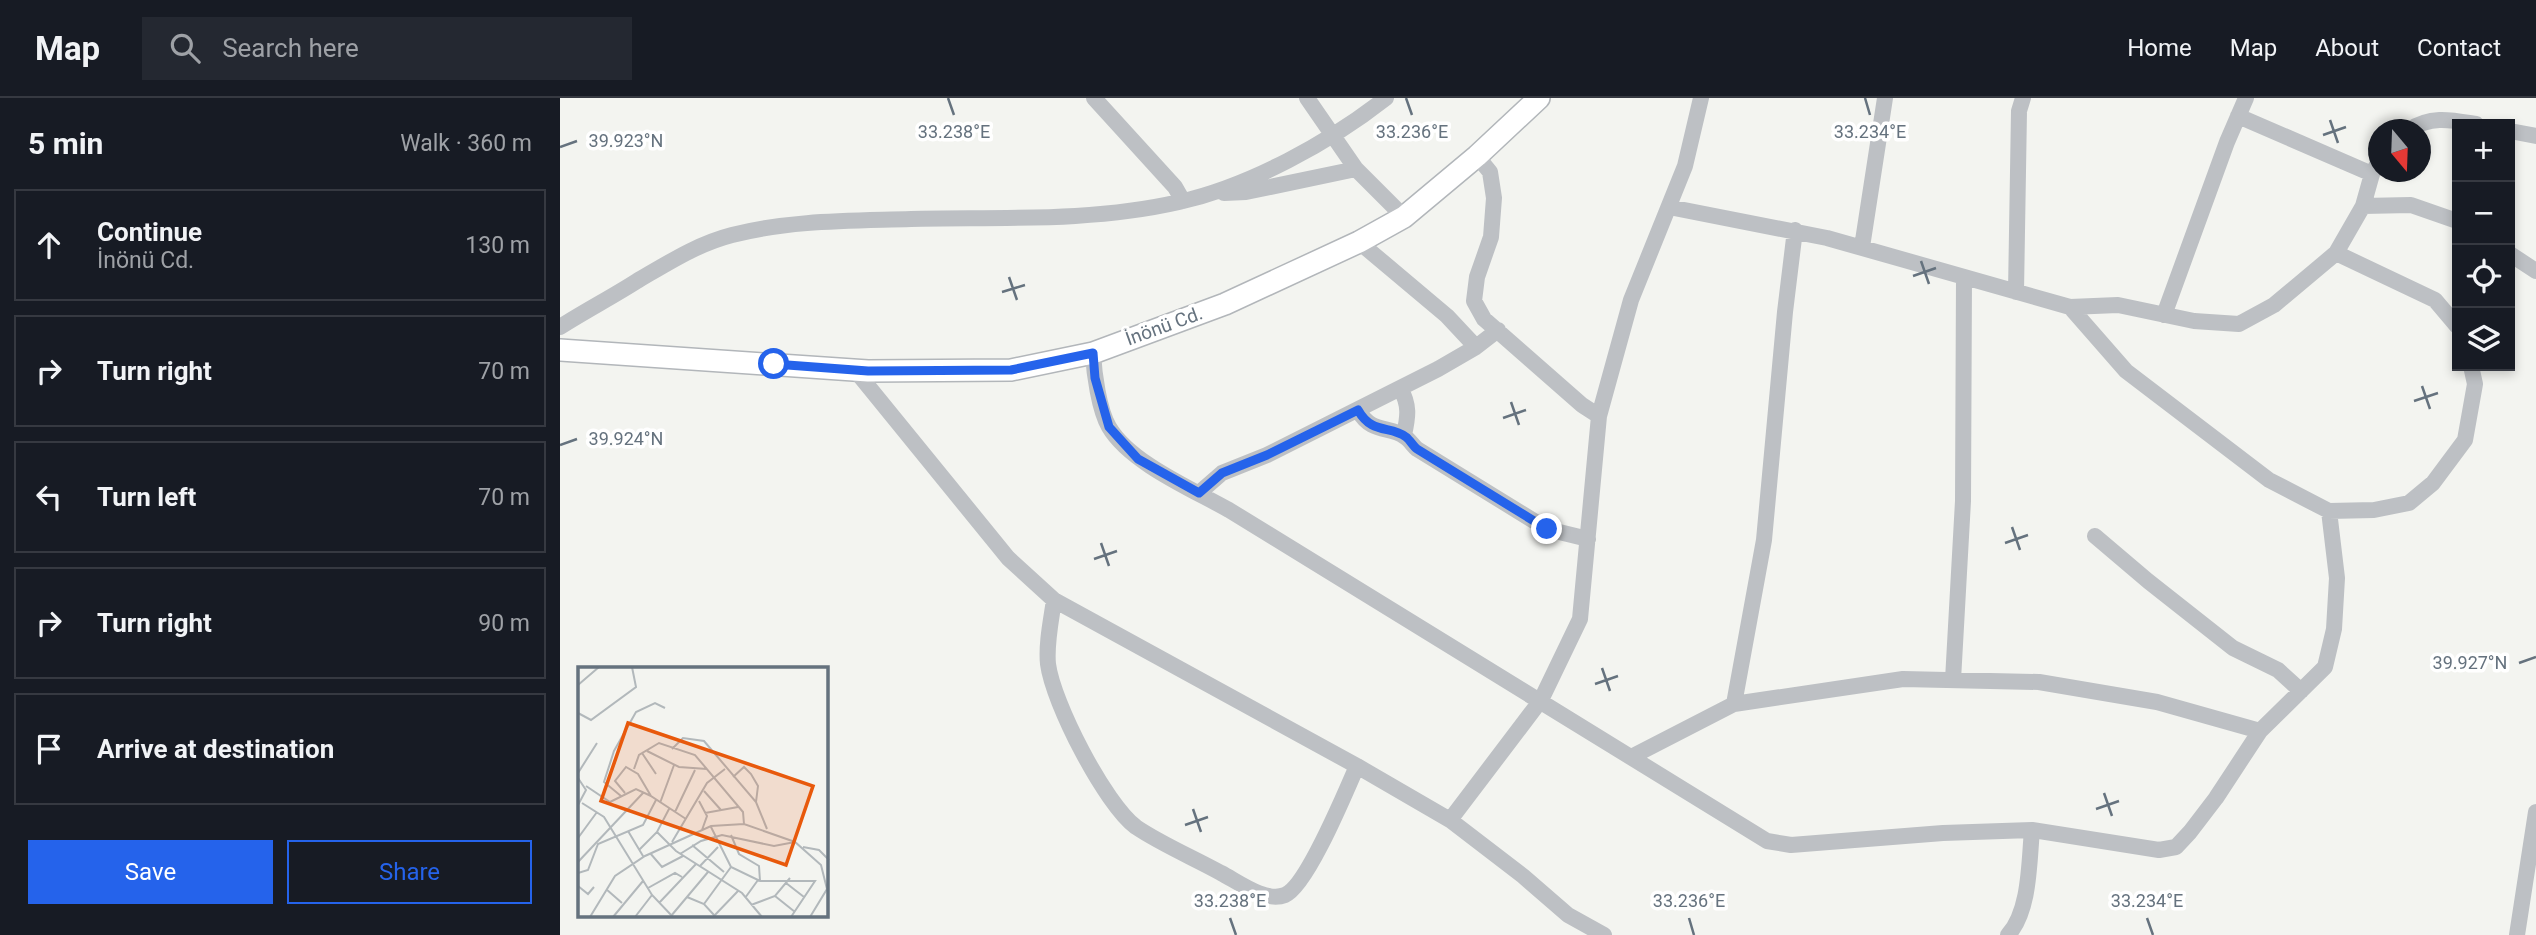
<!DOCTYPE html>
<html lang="en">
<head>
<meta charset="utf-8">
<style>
  body { margin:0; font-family:Roboto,sans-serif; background:#242831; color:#f1f3f6 }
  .controls { position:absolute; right:21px; top:21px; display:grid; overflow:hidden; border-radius:0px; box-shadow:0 4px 10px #0003 }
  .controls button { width:63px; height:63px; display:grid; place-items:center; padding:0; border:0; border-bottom:2px solid #363941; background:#171b24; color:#f1f3f6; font:35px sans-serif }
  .compass { position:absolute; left:1808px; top:21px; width:63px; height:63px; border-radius:50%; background:#171b24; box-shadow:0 4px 10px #0003; rotate:161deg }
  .stop { position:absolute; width:21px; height:21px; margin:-16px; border:5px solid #2563eb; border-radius:50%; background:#fff }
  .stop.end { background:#2563eb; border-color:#fff; box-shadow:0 2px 7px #0008 }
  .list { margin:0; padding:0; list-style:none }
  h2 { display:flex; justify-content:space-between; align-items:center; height:91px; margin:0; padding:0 28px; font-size:30px }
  h2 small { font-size:23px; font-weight:400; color:#9ea1a6 }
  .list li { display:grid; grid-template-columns:46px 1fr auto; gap:21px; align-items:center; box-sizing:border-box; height:112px; margin:0 14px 14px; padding:0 14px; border:2px solid #363941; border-radius:0px }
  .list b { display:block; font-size:26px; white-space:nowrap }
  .list p { margin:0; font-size:23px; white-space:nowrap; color:#9ea1a6 }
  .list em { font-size:23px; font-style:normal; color:#9ea1a6 }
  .actions { display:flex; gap:14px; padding:21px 28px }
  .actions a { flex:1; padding:16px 0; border:2px solid #2563eb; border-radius:0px; text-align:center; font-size:24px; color:#2563eb }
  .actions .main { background:#2563eb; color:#fff }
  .icon { flex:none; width:38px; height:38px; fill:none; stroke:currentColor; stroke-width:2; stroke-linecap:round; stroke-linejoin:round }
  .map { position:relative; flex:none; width:1976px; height:837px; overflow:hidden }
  header { display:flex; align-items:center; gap:42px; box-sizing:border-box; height:98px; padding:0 35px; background:#171b24; border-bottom:2px solid #363941 }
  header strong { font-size:33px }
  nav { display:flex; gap:38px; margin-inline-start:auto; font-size:24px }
  .search { width:490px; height:63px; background:#242831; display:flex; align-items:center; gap:18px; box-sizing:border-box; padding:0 24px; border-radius:0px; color:#9ea1a6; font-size:26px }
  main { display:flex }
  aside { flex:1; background:#171b24 }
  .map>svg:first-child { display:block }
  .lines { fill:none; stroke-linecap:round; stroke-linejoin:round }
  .secondary-casing { stroke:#b2b6ba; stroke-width:24 }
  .street { stroke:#bdc0c4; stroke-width:16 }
  .secondary { stroke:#fff; stroke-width:21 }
  .route { stroke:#2563eb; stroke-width:9 }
  .ticks { fill:none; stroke:#65727e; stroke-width:2.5 }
  .labels { text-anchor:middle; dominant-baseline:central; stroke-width:7; stroke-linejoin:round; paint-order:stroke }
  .street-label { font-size:19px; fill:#65727e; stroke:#fff }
  .inset-road { fill:none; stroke:#b2b8bb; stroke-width:2 }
  .view { fill:#e8590c; fill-opacity:0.15; stroke:#e8590c; stroke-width:3.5 }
  .inset-edge { fill:none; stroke:#65727e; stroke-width:3.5 }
  .ticks-label { font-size:18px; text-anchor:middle; fill:#65727e; stroke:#fff; stroke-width:7; stroke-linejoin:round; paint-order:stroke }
</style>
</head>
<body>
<header>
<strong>Map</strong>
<div class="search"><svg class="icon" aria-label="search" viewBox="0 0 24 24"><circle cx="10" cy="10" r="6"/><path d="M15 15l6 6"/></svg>Search here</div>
<nav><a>Home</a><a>Map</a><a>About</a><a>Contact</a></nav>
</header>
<main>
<aside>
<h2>5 min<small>Walk · 360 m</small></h2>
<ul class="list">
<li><svg class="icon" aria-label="ahead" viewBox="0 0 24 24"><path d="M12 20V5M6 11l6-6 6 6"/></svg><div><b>Continue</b><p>İnönü Cd.</p></div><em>130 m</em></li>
<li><svg class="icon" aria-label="right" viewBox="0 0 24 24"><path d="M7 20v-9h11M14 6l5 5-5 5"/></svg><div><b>Turn right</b></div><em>70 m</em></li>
<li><svg class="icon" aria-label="left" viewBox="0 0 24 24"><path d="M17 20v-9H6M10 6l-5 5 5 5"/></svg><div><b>Turn left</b></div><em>70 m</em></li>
<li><svg class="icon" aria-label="right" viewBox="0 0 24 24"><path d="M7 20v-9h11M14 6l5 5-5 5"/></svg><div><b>Turn right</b></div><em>90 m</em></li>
<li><svg class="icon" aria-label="arrive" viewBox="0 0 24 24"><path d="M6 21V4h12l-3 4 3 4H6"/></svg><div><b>Arrive at destination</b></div></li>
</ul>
<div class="actions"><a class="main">Save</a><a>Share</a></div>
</aside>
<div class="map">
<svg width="1976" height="837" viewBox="0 0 1976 837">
  <rect width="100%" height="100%" fill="#f3f4f0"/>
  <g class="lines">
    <!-- secondary casing -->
    <g class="secondary-casing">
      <path id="secondary" d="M 0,252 L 308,273 L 451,272 L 533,255 L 665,206 L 799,144 L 844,119 L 917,58 L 979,0"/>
    </g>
    <!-- street -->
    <path class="street" d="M 534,0 L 615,89 L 623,103
      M 747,0 L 796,71 L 844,119
      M 1678,18 L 1812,76
      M 1849,32 C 1871,17 1892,22 1916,26
      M 1950,33 L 1976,38
      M 917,58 L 930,74 L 934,100 L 931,139 L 917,179 L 914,203 L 924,221 L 1022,307 L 1039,318
      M 664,95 L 686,94 L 796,71
      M 1803,108 L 1851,107 L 1897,123
      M 1109,109 L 1267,140 L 1510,209 L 1566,273 L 1709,382 L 1769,413 L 1814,412 L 1849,405 L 1873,385 L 1905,342 L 1915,286 L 1911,268
      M 799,144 L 887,218 L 916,249
      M 1302,149 L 1325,0
      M 1776,155 L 1875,202 L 1897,228
      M 1950,156 L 1976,173
      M 1456,194 L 1459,13 L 1463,0
      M 1510,209 L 1558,207 L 1634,223 L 1679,226 L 1714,207 L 1776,155 L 1803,108 L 1812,76 L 1818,65
      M 1604,217 L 1667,44 L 1686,0
      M 0,229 C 25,213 52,199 77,183 C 108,165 137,146 172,137 C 231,122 290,123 351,121 C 440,119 532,124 619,104 C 690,88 770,44 826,0
      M 533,255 C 534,275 539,312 549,329 C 570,365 634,392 669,412 L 1207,743 L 1231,747 L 1383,735 L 1472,732 L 1599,752 L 1616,749 L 1630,734 L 1656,700 L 1700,633 L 1765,569 L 1774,531 L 1777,480 L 1769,413
      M 295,272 L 448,460 L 494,502 L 797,668 L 890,722 L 963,778 L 1008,817 L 1044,837
      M 840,290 C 850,307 848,319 844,337
      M 798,312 C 812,337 830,327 845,339 C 850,342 853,348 857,351 L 987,431 L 1028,441
      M 639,395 L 662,375 L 707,357 L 878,271 L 916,249 L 938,232
      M 1535,438 L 1588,483 L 1673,550 L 1718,572 L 1741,593
      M 494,502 C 491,523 486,546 488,566 C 493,605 545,706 576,729 C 601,746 634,760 661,775 C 677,783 705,805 725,797 C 747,788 786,693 797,668
      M 1393,582 L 1403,403 L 1404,179
      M 1174,606 L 1204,442 L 1225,214 L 1235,132
      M 1073,658 L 1174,606 L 1343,581 L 1479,584 L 1597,604 L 1700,633
      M 890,722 L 981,602 L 1020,521 L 1039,318 L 1071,202 L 1125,68 L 1141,0
      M 1448,837 C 1470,813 1469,764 1472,732
      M 1957,837 L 1976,714"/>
    <!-- secondary -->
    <use href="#secondary" class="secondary"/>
  </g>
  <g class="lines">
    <!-- route -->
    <path class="route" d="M 214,266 L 308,273 L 451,272 L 533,255 L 535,280 L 549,329 L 578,361 L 639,395 L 662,375 L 707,357 L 798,312 C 812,337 830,327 846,339 C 850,342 853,348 857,351 L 987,431"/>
  </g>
  <!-- ticks -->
  <path class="ticks" d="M 388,0 L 394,17M 846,0 L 852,17M 1305,0 L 1310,17M 1770,22 L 1778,45M 1763,37 L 1786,29M 0,49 L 17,43M 1361,163 L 1369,186M 1353,178 L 1376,170M 449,179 L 457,202M 442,194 L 465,187M 1862,288 L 1870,311M 1854,303 L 1878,295M 951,304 L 959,327M 943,320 L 966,312M 0,347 L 17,341M 1452,429 L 1460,452M 541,445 L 549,468M 1445,445 L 1468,437M 534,461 L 557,453M 1959,565 L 1976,559M 1042,570 L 1050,593M 1035,586 L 1058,578M 1544,695 L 1552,718M 633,711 L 641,734M 1536,711 L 1559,703M 625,727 L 648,719M 670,820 L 676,837M 1129,820 L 1134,837M 1587,820 L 1593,837"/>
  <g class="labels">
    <!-- street labels -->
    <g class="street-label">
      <text transform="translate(604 228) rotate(-20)">İnönü Cd.</text>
    </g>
  </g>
  <!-- overview -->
  <g transform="translate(18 569)">
    <rect width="250" height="250" fill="#f3f4f0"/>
    <path class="inset-road" d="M 0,18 L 21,0M 0,46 L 13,53 L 58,20 L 54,0M 94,82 L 105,71 L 126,74 L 178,135 L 189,162M 69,84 L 101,100 L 129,102M 64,86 L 78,107M 56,102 L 61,88 L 81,76 L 117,88 L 165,145 L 166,157M 0,106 L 19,76M 155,110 L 166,100 L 173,107 L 180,119 L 178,135M 0,111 L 8,123 L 0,138M 8,119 L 32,135 L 58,122 L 73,129M 126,124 L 143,143M 47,126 L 37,114 L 48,100 L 60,107 L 73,129 L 108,152M 43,129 L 26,115 L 36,84 L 58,45 L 77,36 L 87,41M 121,134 L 129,149 L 124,163M 4,136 L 26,150 L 74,228 L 95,250M 82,136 L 96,98M 97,145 L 117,103M 127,146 L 160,140M 133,160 L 153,200 L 182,214 L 237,214 L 213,250M 50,164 L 65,189M 79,165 L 98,184 L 164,226 L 184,250M 153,168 L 161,187 L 181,199 L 182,214M 0,171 L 19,145M 94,175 L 129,116 L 147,102M 114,178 L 146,205M 225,180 L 241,183 L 251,193M 61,183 L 79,165 L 91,142M 72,186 L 84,200 L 105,189M 102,187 L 123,174 L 144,168 L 196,179 L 217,175M 0,195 L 65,126M 122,199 L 140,180M 0,206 L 10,203 L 20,177 L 65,158 L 78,133M 208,216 L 226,230M 0,219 L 10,227 L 16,220M 70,221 L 97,206 L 104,210M 28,222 L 44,236M 197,229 L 217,245M 109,230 L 126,237 L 136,248M 167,231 L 180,213M 81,236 L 118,197M 126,237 L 153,200M 173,238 L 197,229 L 212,211M 93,249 L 130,205M 12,250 L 37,209 L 67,189 L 133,159 L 166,157 L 217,175 L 243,198 L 249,222 L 232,250M 35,250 L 65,214M 57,250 L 74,228M 135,250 L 160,224"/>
    <path class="view" d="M 50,56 L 235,119 L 208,198 L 23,134 Z"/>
    <rect width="250" height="250" class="inset-edge"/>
  </g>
  <g class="ticks-label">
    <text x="394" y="40">33.238°E</text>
    <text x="852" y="40">33.236°E</text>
    <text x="1310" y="40">33.234°E</text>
    <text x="66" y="49">39.923°N</text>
    <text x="66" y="347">39.924°N</text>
    <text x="1910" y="571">39.927°N</text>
    <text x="670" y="809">33.238°E</text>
    <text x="1129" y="809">33.236°E</text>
    <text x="1587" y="809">33.234°E</text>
  </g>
</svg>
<div class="controls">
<button>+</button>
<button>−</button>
<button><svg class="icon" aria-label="locate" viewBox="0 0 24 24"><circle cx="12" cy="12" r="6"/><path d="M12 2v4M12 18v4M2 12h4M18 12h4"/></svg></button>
<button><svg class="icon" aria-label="layers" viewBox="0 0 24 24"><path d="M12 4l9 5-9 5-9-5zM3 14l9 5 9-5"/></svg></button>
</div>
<svg class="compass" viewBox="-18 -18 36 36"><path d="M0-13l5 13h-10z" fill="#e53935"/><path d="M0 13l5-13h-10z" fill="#9ea1a6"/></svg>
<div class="stop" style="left:214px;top:266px"></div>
<div class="stop end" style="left:987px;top:431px"></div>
</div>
</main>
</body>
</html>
